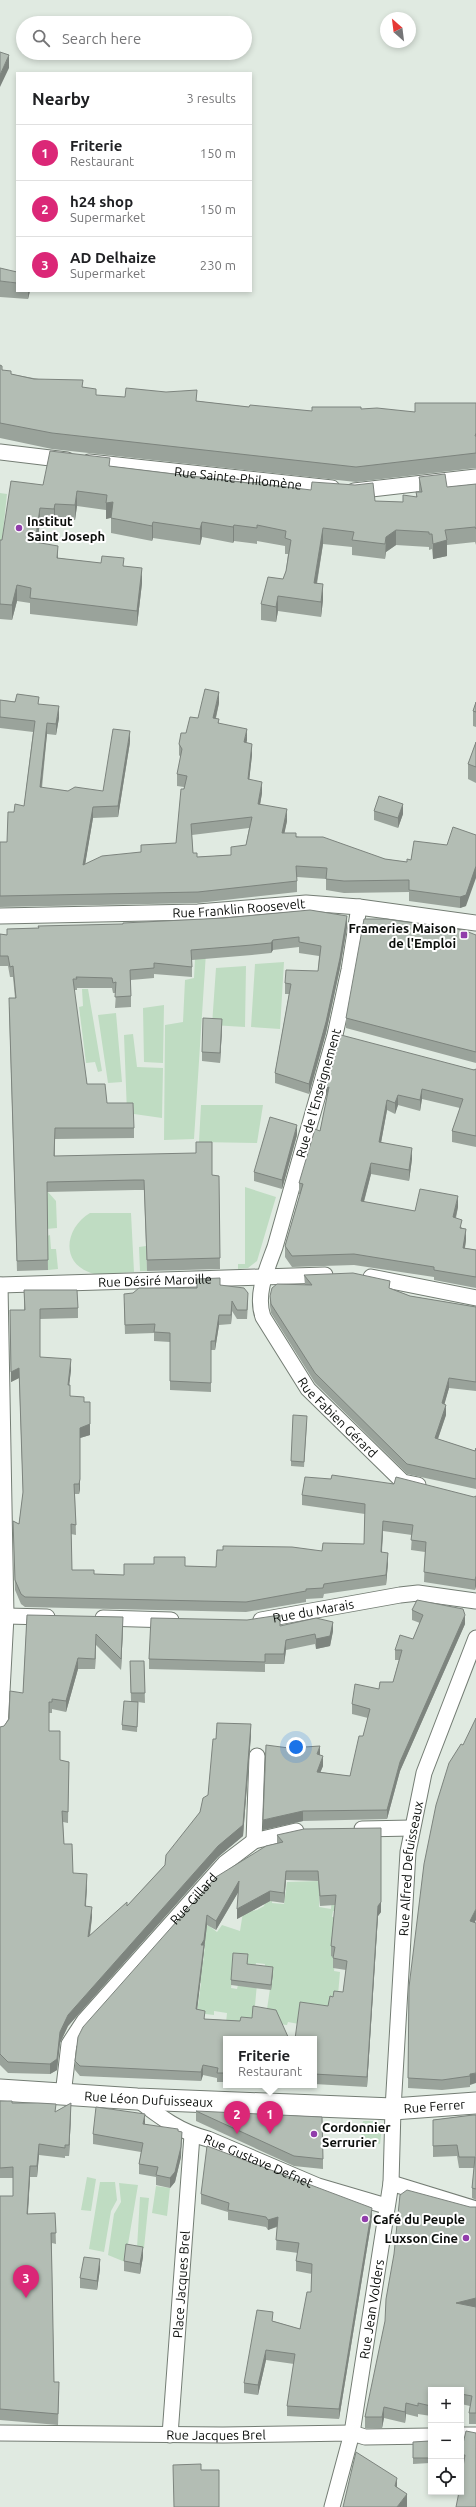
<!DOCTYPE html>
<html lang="en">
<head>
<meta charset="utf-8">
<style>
  body { margin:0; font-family:Ubuntu,sans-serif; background:#f6f6f6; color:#202124 }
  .controls { position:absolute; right:12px; bottom:12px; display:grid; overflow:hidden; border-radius:0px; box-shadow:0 2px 6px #0003 }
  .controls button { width:36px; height:36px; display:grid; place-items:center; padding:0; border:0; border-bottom:1px solid #e0e0e0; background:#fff; color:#202124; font:20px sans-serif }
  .compass { position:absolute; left:380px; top:12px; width:36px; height:36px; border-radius:50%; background:#fff; box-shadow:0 2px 6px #0003; rotate:332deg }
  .you { position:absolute; left:296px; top:1747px; width:14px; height:14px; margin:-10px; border:3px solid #fff; border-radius:50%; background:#1a73e8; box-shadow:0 0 0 6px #1a73e833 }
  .badge { display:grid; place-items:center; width:26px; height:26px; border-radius:50%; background:#db2777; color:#fff; font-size:13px; font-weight:700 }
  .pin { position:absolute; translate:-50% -33px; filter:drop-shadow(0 1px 2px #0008) }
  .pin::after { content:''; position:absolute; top:21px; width:14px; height:12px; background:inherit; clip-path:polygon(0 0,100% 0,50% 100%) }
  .popup { position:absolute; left:223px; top:2036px; width:94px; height:52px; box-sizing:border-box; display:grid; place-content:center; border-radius:0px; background:#fff; filter:drop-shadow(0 1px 3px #0005); font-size:13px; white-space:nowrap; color:#757577 }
  .popup b { font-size:15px; color:#202124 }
  .popup::after { content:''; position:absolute; left:50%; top:100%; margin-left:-8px; border:8px solid transparent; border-top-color:#fff }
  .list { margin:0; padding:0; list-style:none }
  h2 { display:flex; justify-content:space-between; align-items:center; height:52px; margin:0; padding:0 16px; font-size:17px }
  h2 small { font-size:13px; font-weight:400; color:#757577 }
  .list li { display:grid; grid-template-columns:26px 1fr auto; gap:12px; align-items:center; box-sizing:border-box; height:56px; padding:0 16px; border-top:1px solid #e0e0e0 }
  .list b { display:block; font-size:15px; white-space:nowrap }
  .list p { margin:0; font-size:13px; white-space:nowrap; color:#757577 }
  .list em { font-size:13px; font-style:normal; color:#757577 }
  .icon { flex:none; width:22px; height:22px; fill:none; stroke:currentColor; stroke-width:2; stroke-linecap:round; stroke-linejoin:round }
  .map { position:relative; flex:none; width:476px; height:2507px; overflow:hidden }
  .search { position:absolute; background:#fff; box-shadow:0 2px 6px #0003; left:16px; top:16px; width:236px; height:44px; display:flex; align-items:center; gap:10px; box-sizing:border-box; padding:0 14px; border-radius:22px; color:#757577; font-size:15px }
  .panel { position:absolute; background:#fff; box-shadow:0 2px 6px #0003; left:16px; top:72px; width:236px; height:220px; border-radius:0px }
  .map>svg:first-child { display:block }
  .green { fill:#bfdcc2; fill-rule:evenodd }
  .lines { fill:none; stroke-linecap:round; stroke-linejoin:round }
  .street-casing { stroke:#747d74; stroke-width:17 }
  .secondary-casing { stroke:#747d74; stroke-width:23 }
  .street { stroke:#fff; stroke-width:15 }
  .secondary { stroke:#fff; stroke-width:21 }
  .wall { fill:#9aa39b; fill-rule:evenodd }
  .shaded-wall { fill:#7d847e }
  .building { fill:#b3bdb4; stroke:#7d847e; fill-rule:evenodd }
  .poi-dot { fill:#913dab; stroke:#fff; stroke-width:1.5 }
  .labels { text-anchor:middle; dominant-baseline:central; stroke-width:4; stroke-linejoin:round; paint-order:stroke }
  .street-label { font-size:13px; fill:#0a0d0a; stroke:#fff }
  .poi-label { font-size:13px; font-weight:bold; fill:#0a0d0a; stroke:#fff; text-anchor:start }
</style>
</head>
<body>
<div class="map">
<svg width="476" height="2507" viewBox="0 0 476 2507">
  <rect width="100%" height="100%" fill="#e0eae1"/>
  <!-- green -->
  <path class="green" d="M 0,493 L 7,494 L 1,551 L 0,551 Z
    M 207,937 L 194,1139 L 164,1140 L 165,1025 L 183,1022 L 185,980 L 194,978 L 196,939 Z
    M 284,962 L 280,1029 L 251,1027 L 255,964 Z
    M 246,966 L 245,1027 L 212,1025 L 216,968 Z
    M 82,989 L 88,989 L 102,1071 L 98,1072 L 95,1062 L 86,1063 L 79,1007 L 83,1006 Z
    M 164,1005 L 163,1063 L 144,1062 L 143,1008 Z
    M 116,1013 L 122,1082 L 108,1083 L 98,1015 Z
    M 133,1034 L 137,1067 L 163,1068 L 162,1118 L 127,1113 L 124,1035 Z
    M 201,1105 L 263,1105 L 257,1143 L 199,1142 Z
    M 245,1187 L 276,1197 L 257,1261 L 248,1268 L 238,1269 L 238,1264 L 245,1264 Z
    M 49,1189 L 48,1192 L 56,1201 L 57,1228 L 46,1229 L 45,1193 Z
    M 90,1213 L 131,1213 L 134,1272 C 121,1272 102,1277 91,1273 C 59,1262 66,1227 90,1213 Z
    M 50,1235 L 51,1249 L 56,1249 L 58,1269 L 48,1270 L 47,1236 Z
    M 146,1246 L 147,1271 L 140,1271 L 139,1247 Z
    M 321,1844 L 341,1844 L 339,1866 L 343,1867 L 344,1878 L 340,1878 L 341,1892 L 346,1893 L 345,1903 L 350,1904 L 350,1912 L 333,1911 L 332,1917 L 339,1918 L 338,1938 L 333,1939 L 332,1945 L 344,1949 L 344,1955 L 336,1954 L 334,1971 L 340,1972 L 338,1995 L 342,1995 L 341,2002 L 332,2003 L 327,2022 L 308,2020 L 309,2014 L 301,2013 L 299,2024 L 288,2022 L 287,2025 L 276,2024 L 276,2017 L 266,2016 L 272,1975 L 264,1972 L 265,1964 L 256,1963 L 255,1970 L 258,1973 L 253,2027 L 226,2023 L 227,2013 L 214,2011 L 214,2015 L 197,2013 L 201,1983 L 165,1981 L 153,2036 L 133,2034 L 138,2007 L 145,2002 L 153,2006 L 161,1997 L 147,1990 L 160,1975 L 165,1981 L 174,1973 L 180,1976 L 183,1972 L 179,1970 L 193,1954 L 203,1963 L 205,1945 L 196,1938 L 208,1925 L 217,1932 L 222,1925 L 240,1931 L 243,1912 L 257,1910 L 264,1906 L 266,1896 L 262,1891 L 267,1888 L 270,1894 L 273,1892 L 272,1903 L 284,1904 L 287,1882 L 320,1881 ZM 320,1892 L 332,1892 L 331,1909 L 319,1907 ZM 235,1959 L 246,1960 L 241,1985 L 238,1985 L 237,1989 L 231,1988 Z
    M 363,2121 L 378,2121 L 382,2127 L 380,2144 L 368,2141 L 360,2133 Z
    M 87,2177 L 96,2179 L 91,2211 L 81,2210 Z
    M 100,2182 L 115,2182 L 117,2200 L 111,2211 L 104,2252 L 89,2249 Z
    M 119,2183 L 138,2185 L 125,2262 L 108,2255 L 114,2214 L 121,2202 Z
    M 156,2186 L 170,2188 L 167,2216 L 152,2213 Z
    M 140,2197 L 149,2198 L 144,2248 L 137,2248 Z"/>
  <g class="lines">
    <!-- street casing -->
    <g class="street-casing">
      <g id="street">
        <path d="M 0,452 L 67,460"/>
        <path id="s1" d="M 89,462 L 332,488"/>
        <path d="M 354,491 L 476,477"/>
        <path id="s2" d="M 359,907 L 349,970 L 335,1035 L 275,1247 C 267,1269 255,1294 263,1317 L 308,1389 L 403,1482 L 418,1485"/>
        <path id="s3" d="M 0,916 L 198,912 L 306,903 L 359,907 L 476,923"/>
        <path d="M 371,1277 L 476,1298"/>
        <path id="s4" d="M 0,1285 L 325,1275"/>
        <path d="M 0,1285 L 6,1616 L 0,1729"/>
        <path d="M 6,1616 L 47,1617"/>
        <path d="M 103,1618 L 171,1620"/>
        <path id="s5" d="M 261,1620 L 400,1595 L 418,1593 L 476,1601"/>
        <path d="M 362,1829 L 412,1828"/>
        <path d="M 254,1841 L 257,1756"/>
        <path id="s6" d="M 63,2095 L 69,2044 L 84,2021 L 225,1863 L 254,1841 L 296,1831"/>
        <path id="s7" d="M 137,2099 C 160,2117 180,2132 208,2139 L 318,2186 L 386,2206"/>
        <path d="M 391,2183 L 476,2209"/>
        <path id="s8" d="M 0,2433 L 223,2435 L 352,2433 L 365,2437 L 431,2436"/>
        <path id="s9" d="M 170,2435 L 192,2135"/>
        <path d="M 461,2435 L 476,2435"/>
        <path id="s10" d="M 332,2507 L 352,2433 L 391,2183 L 393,2109 L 408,1852 L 424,1773 L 476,1638"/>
      </g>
    </g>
    <!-- secondary casing -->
    <g class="secondary-casing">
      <g id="secondary">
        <path id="s11" d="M 0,2090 L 137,2099 L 393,2109 L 476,2103"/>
      </g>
    </g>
    <!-- street -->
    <use href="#street" class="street"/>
    <!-- secondary -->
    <use href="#secondary" class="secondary"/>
  </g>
  <!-- wall -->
  <path class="wall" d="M 0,281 L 17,283 L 17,291 L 30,291 L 28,299 L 0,297 Z
    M 0,365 L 2,370 L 11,374 L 83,387 L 96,396 L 197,401 L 249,407 L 312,411 L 361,409 L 415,412 L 476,403 L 476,468 L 356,482 L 52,449 L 0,438 Z
    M 110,466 L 263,484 L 375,501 L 403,502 L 416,497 L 416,492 L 419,492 L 419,477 L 447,487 L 476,484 L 476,545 L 475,542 L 447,545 L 447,556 L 433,559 L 432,549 L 429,550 L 429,547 L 396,545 L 386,552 L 385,559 L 352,555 L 352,547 L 323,544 L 317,584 L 323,600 L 321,617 L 278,611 L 276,622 L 261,620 L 261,604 L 283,579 L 286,571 L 288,554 L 285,554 L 285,546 L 257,541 L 257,544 L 234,541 L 233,543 L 202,537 L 200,545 L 153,538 L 152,541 L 111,533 L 111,518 L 106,519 L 106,510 L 77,506 L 75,520 L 55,519 L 54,525 L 40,523 L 37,543 L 58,558 L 124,566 L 142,583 L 137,626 L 30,614 L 30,603 L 17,601 L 12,620 L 0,619 L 0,540 L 2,540 L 43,485 Z
    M 0,700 L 39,704 L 59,718 L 56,735 L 47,734 L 42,788 L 68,791 L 103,791 L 130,742 L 118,817 L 93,818 L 85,864 L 141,852 L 176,843 L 184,787 L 177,786 L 177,774 L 181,758 L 179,755 L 179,744 L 186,733 L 198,718 L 219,703 L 216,718 L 219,723 L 247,740 L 246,743 L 252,755 L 249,780 L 262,793 L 260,805 L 287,821 L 284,833 L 385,859 L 407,862 L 447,845 L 466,906 L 460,908 L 409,901 L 409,892 L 344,893 L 326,890 L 326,879 L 297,877 L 297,892 L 198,903 L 0,907 L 0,842 L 7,842 L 14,812 L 24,806 L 33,732 L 0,728 ZM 249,828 L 246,845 L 231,855 L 197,857 L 193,853 L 192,835 Z
    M 476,702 L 476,727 L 473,726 L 473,711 Z
    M 476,742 L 476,783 L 468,779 L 468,764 Z
    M 374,811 L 403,814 L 398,828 L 374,820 Z
    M 38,926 L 347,927 L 340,968 L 326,1033 L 309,1094 L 275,1083 L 275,1073 L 289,994 L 285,994 L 285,983 L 318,971 L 319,956 L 299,953 L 299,947 L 273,950 L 271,953 L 252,955 L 192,960 L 192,977 L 154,974 L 154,978 L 131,980 L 131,1007 L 115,1008 L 116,993 L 113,993 L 112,988 L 77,988 L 77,990 L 74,990 L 87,1084 L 107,1103 L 134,1128 L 134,1138 L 55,1139 L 55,1156 L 219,1176 L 220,1269 L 147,1271 L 144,1190 L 135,1190 L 47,1192 L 48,1270 L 17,1271 L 9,1008 L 15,998 L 13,977 L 10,977 L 8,966 L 0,966 L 0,934 L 7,935 L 7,929 L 38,928 Z
    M 476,935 L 476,1063 L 346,1028 L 346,1018 Z
    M 222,1029 L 220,1063 L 202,1061 L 202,1052 Z
    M 476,1069 L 476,1147 L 452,1142 L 452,1131 L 460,1108 L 422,1099 L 420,1111 L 398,1105 L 395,1114 L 387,1110 L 381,1143 L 412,1159 L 409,1181 L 371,1174 L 364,1202 L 415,1211 L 458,1207 L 456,1218 L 462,1228 L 466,1240 L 465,1248 L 476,1250 L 476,1288 L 434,1280 L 434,1277 L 354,1265 L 292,1267 L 285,1257 L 285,1246 L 300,1194 L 299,1194 L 299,1183 L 320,1131 L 327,1098 Z
    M 297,1135 L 282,1189 L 254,1181 L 254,1172 Z
    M 304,1275 L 390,1288 L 410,1296 L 476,1307 L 476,1391 L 449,1388 L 444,1404 L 446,1415 L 438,1439 L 475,1451 L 476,1448 L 476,1489 L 407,1474 L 315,1383 L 271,1313 L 270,1306 L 270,1296 L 305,1285 Z
    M 220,1285 L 248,1303 L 247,1319 L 237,1319 L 232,1311 L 231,1324 L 219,1325 L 215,1350 L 211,1350 L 211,1392 L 170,1390 L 170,1342 L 154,1341 L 154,1333 L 125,1334 L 124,1303 L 197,1288 Z
    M 24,1290 L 78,1308 L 78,1318 L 40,1319 L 40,1357 L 71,1370 L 69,1385 L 70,1396 L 84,1402 L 90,1402 L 90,1435 L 80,1438 L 80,1489 L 79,1494 L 75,1494 L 76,1535 L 71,1534 L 72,1570 L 94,1574 L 124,1575 L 185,1566 L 216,1567 L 322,1551 L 364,1544 L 365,1514 L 302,1505 L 302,1495 L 474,1497 L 476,1496 L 476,1586 L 475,1590 L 424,1582 L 425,1552 L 411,1550 L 412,1535 L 383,1531 L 382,1552 L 388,1563 L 386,1585 L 324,1594 L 323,1598 L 306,1599 L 306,1602 L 246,1612 L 25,1607 L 21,1604 L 15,1590 L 13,1521 L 19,1524 L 23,1494 L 19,1378 L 11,1382 L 10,1310 L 24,1310 Z
    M 307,1422 L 304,1467 L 291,1466 L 291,1461 Z
    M 412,1610 L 465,1624 L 400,1771 L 387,1819 L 303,1821 L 263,1830 L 320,1755 L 323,1766 L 320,1772 L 350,1776 L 363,1736 L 368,1718 L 352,1714 L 352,1704 L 393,1682 L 399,1660 L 395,1660 L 395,1650 L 413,1639 L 420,1623 L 412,1620 Z
    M 27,1615 L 123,1627 L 121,1670 L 96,1645 L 95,1669 L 78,1669 L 66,1712 L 52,1709 L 52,1713 L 49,1713 L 49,1731 L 60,1760 L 69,1762 L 68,1823 L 63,1822 L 64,1844 L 73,1873 L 87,1885 L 86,1906 L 92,1917 L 90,1936 L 127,1906 L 165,1865 L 200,1812 L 208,1795 L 216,1739 L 251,1735 L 243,1836 L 218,1857 L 68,2026 L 60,2043 L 57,2070 L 50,2074 L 8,2073 L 0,2065 L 0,1727 L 4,1726 L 23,1693 Z
    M 280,1626 L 333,1631 L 330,1646 L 316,1649 L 315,1644 L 286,1650 L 284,1664 L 265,1664 L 265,1672 L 149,1669 L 149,1659 Z
    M 130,1661 L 144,1661 L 145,1703 L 138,1702 L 137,1732 L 122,1730 L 122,1725 L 131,1701 Z
    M 463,1745 L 474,1923 L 470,2087 L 442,2090 L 408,2088 L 409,1987 Z
    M 277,1835 L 381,1912 L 378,1916 L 367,2087 L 314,2084 L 314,2039 L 328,2006 L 333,1997 L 343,1992 L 346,1970 L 333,1968 L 333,1957 L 331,1956 L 331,1946 L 335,1905 L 320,1906 L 318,1881 L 286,1880 L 284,1903 L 270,1901 L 237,1919 L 238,1892 L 216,1930 L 207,1925 L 204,1950 L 204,1951 L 197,2009 L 205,2019 L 240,2021 L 252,2018 L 276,2010 L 226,2039 L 226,2082 L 217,2082 L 217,2078 L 203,2075 L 201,2081 L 80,2076 L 75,2070 L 75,2061 L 78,2037 L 277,1843 Z
    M 248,1960 L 247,1964 L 273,1972 L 271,1990 L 231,1985 L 231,1980 Z
    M 0,2101 L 56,2112 L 71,2114 L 69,2156 L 65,2156 L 65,2158 L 39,2155 L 37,2177 L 30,2177 L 28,2214 L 55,2213 L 56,2244 L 52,2243 L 52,2273 L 54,2382 L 59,2392 L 58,2425 L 0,2420 L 0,2196 L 13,2196 L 13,2178 L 0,2178 Z
    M 196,2111 L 323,2159 L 323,2169 L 294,2166 L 196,2121 Z
    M 473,2115 L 476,2115 L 476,2200 L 472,2198 L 472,2188 L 474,2168 L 459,2168 L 457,2156 L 433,2157 L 433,2120 Z
    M 145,2124 L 178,2132 L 181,2157 L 175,2182 L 170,2188 L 156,2185 L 156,2177 L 139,2174 L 139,2164 L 141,2152 L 93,2144 L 93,2134 Z
    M 201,2194 L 372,2218 L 339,2419 L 287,2416 L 287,2406 L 294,2364 L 266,2360 L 258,2395 L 244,2393 L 244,2383 L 273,2321 L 300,2329 L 311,2292 L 312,2274 L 296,2271 L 296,2261 L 298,2253 L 276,2250 L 277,2227 L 268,2230 L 266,2227 L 228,2220 L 228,2212 L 201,2204 Z
    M 470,2207 L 476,2207 L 476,2424 L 469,2424 L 469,2413 L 470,2406 L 461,2404 L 461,2390 L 431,2390 L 431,2416 L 418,2414 L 418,2417 L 406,2414 L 405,2423 L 384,2418 L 382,2428 L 365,2428 L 365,2417 Z
    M 143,2257 L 140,2274 L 124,2271 L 124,2261 Z
    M 100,2269 L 97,2290 L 80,2288 L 80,2278 Z
    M 476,2433 L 463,2468 L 461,2468 L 461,2452 Z
    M 429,2441 L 430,2463 L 413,2464 L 413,2442 Z"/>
  <!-- shaded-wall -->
  <path class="shaded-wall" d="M 9,55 L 9,68 L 0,87 L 0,75 Z
    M 28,291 L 30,291 L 28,299 Z
    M 77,491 L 77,506 L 75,520 L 75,505 Z
    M 113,502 L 113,517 L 106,519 L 106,503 Z
    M 55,504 L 55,519 L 54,525 L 54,509 Z
    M 40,508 L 40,523 L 35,558 L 35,542 Z
    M 153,522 L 153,538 L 152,541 L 152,526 Z
    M 202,522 L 202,537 L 200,545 L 200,529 Z
    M 234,525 L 234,541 L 233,543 L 233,527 Z
    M 323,528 L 323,544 L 314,599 L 314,583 Z
    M 396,530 L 396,545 L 386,552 L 385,559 L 386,537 Z
    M 447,540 L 447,556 L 433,559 L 433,544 Z
    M 58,546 L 58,561 L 57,558 Z
    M 142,568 L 142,583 L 137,626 L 137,611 Z
    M 323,584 L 323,600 L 321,617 L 321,602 Z
    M 17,585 L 17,601 L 12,620 L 12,605 Z
    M 278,596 L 278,611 L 276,622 L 276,607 Z
    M 219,692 L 219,703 L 213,729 L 213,718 Z
    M 59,706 L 59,718 L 56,735 L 56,724 Z
    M 47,723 L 47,734 L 40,799 L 40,787 Z
    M 247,729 L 247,740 L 244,753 L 244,742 Z
    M 130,731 L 130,742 L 118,817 L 118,806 Z
    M 252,744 L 252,755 L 248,791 L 248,779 Z
    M 262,782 L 262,793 L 258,816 L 258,804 Z
    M 403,804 L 403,814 L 398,828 L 398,818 Z
    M 93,807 L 93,818 L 83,877 L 83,865 Z
    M 287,809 L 287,821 L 282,845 L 282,833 Z
    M 476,866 L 476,878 L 466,906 L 460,908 L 460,897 Z
    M 347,916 L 347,927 L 340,968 L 326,1033 L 309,1094 L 309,1084 Z
    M 273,940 L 273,950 L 271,953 L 271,943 Z
    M 222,1019 L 222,1029 L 220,1063 L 220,1053 Z
    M 329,1087 L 326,1098 L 326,1088 Z
    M 422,1089 L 422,1099 L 420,1111 L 420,1100 Z
    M 398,1095 L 398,1105 L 395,1114 L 395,1103 Z
    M 387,1100 L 387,1110 L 379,1153 L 379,1142 Z
    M 297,1125 L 297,1135 L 282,1189 L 282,1180 Z
    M 412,1148 L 412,1159 L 409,1181 L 409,1170 Z
    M 371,1163 L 371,1174 L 361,1212 L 361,1201 Z
    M 458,1196 L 458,1207 L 453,1228 L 453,1217 Z
    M 466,1229 L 466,1240 L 463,1258 L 463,1248 Z
    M 232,1301 L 232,1311 L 231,1324 L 231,1315 Z
    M 219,1315 L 219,1325 L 215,1350 L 215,1341 Z
    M 71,1359 L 71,1370 L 68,1395 L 68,1385 Z
    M 19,1368 L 19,1378 L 11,1382 L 11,1372 Z
    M 449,1378 L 449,1388 L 442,1413 L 442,1403 Z
    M 446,1405 L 446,1415 L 435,1447 L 435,1438 Z
    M 90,1424 L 90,1435 L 80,1438 L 80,1428 Z
    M 80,1479 L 80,1489 L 79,1494 L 79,1484 Z
    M 383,1521 L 383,1531 L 381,1563 L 381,1552 Z
    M 388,1553 L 388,1563 L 386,1585 L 386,1575 Z
    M 476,1576 L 476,1586 L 475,1590 L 475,1580 Z
    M 465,1615 L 465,1624 L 400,1771 L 387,1819 L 387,1810 L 400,1762 Z
    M 123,1617 L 123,1627 L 121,1670 L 121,1659 Z
    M 333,1622 L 333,1631 L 330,1646 L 316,1649 L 316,1639 Z
    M 96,1634 L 96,1645 L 95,1669 L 95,1659 Z
    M 286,1640 L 286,1650 L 284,1664 L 284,1654 Z
    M 78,1658 L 78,1669 L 66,1712 L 66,1701 Z
    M 251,1724 L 251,1735 L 243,1836 L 218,1857 L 68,2026 L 60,2043 L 57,2070 L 50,2074 L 50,2064 L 60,2032 L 68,2015 L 218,1846 Z
    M 320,1746 L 320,1756 L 317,1754 Z
    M 323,1756 L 323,1766 L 317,1781 L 317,1772 Z
    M 303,1811 L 303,1821 L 263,1830 L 263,1820 Z
    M 381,1828 L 381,1912 L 378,1916 L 367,2087 L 367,2077 Z
    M 286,1871 L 286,1880 L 284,1903 L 284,1893 Z
    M 87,1874 L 87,1885 L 85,1916 L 85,1906 Z
    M 239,1881 L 239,1891 L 216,1930 L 216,1921 Z
    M 270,1891 L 270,1901 L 237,1919 L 237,1909 Z
    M 92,1907 L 92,1917 L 88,1948 L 88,1937 Z
    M 476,1909 L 476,1920 L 470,1932 L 470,1921 Z
    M 207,1915 L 207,1925 L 204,1950 L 204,1951 L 196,2019 L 196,2009 L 201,1945 Z
    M 273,1967 L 273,1972 L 271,1990 L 271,1985 Z
    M 203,2065 L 203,2075 L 201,2081 L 201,2072 Z
    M 476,2073 L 476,2083 L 470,2085 L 470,2074 Z
    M 71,2103 L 71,2114 L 69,2156 L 69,2145 Z
    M 145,2114 L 145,2124 L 143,2124 Z
    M 182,2132 L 181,2157 L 175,2182 L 170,2188 L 170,2178 Z
    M 39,2144 L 39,2155 L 37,2177 L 37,2166 Z
    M 30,2166 L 30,2177 L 27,2225 L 27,2214 Z
    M 372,2208 L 372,2218 L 339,2419 L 339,2409 Z
    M 278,2217 L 278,2226 L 268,2230 L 268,2220 Z
    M 143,2247 L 143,2257 L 140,2274 L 140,2264 Z
    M 100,2259 L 100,2269 L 97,2290 L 97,2281 Z
    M 476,2298 L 476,2309 L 456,2303 Z
    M 266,2350 L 266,2360 L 258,2395 L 258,2385 Z
    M 406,2403 L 406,2414 L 405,2423 L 405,2412 Z
    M 384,2407 L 384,2418 L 382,2428 L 382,2417 Z
    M 397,2478 L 397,2491 L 395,2486 Z
    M 407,2494 L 407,2507 L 397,2507 Z"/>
  <!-- building -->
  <path class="building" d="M 0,52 L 9,55 L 0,75 Z
    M 0,268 L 17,272 L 17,283 L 0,281 Z
    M 0,365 L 2,366 L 2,370 L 11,371 L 11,374 L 34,379 L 83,380 L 82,387 L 96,389 L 96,395 L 125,397 L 126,388 L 166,392 L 197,390 L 196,401 L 249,407 L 250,405 L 312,411 L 312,407 L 361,407 L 361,409 L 377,408 L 415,412 L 415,403 L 476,403 L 476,433 L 475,436 L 476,436 L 476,453 L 356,467 L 52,433 L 0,423 Z
    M 50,451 L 110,458 L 109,466 L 248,483 L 263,482 L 263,484 L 311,490 L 312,482 L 355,485 L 373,483 L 375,501 L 403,502 L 403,495 L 417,497 L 416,492 L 422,492 L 419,477 L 445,474 L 447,487 L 476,484 L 476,529 L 475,527 L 445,530 L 447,540 L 433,544 L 432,534 L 429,534 L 429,532 L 396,530 L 386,537 L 385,544 L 352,540 L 354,532 L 323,528 L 314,583 L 323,584 L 321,602 L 278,596 L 276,607 L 261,604 L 268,577 L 283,579 L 286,571 L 291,540 L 285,538 L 286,531 L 257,525 L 257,528 L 234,525 L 233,527 L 202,522 L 200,529 L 153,522 L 152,526 L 111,518 L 113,502 L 106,503 L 107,495 L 77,491 L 75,505 L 55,504 L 54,509 L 40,508 L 35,542 L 58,546 L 57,558 L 101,563 L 102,556 L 124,558 L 123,566 L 142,568 L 137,611 L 30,598 L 31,588 L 17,585 L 12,605 L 0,604 L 0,540 L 2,540 L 11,481 L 43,485 Z
    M 205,689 L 219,692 L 213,718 L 219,719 L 218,723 L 247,729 L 244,742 L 252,744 L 248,779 L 262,782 L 258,804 L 287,809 L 282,833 L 296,833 L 296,837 L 323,837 L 385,859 L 407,862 L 407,859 L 411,860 L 414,841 L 447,845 L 453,827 L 476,835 L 476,866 L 466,895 L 460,897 L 409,890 L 409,880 L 344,881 L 326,879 L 327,868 L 296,866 L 297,881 L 198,892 L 0,896 L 0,842 L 7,842 L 8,812 L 14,812 L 15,804 L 24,806 L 35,721 L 0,717 L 0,700 L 15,702 L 17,694 L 39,697 L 38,704 L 59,706 L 56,724 L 47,723 L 40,787 L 68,791 L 75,787 L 103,791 L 113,729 L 130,731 L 118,806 L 93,807 L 83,865 L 102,856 L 141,852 L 141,845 L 176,843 L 181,789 L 184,789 L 187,776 L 177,774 L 182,749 L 179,744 L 181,733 L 186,733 L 190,717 L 198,718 ZM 252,817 L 246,845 L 231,847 L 231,855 L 197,857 L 197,853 L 193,853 L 191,824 Z
    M 476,702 L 476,712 L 473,711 Z
    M 476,742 L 476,767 L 468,764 Z
    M 379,796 L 403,804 L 398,818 L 374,811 Z
    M 310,910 L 347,916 L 340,958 L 326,1022 L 309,1084 L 275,1073 L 291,984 L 285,983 L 286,970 L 318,971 L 321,946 L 299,942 L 299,937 L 273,940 L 271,943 L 252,945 L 191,950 L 192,967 L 154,963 L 154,968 L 130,970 L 131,996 L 115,997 L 116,982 L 113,983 L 112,978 L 76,977 L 77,979 L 73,979 L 87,1084 L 105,1084 L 107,1103 L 133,1103 L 134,1128 L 55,1128 L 54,1156 L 196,1153 L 196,1142 L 212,1142 L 212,1175 L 219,1176 L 220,1258 L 147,1260 L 144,1180 L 135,1180 L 47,1182 L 48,1260 L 17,1261 L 9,998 L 16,998 L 13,966 L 10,967 L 8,956 L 0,956 L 0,934 L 7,935 L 7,929 L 39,928 L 38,926 L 123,924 L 123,923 L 224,918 Z
    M 364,919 L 386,919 L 463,930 L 476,935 L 476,1052 L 346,1018 Z
    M 203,1018 L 222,1019 L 220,1053 L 202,1052 Z
    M 341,1035 L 474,1070 L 476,1069 L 476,1136 L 452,1131 L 463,1099 L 422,1089 L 420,1100 L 398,1095 L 395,1103 L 387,1100 L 379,1142 L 412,1148 L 409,1170 L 371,1163 L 361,1201 L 415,1211 L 420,1189 L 458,1196 L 453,1217 L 462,1220 L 460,1228 L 466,1229 L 463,1248 L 476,1250 L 476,1277 L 434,1270 L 434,1267 L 354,1254 L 292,1256 L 285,1246 L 303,1184 L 299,1183 L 315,1129 L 320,1131 L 329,1087 L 326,1088 Z
    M 270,1117 L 297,1125 L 282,1180 L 254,1172 Z
    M 353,1273 L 390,1281 L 389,1288 L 410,1296 L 476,1307 L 476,1382 L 449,1378 L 442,1403 L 446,1405 L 435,1438 L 475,1451 L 476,1448 L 476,1479 L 407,1464 L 315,1373 L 271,1304 L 270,1296 L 272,1288 L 277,1284 L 312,1285 L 304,1275 Z
    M 220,1278 L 220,1285 L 244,1288 L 248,1293 L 247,1310 L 237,1310 L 232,1301 L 231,1315 L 219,1315 L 215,1341 L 211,1341 L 211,1383 L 170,1381 L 170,1333 L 154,1332 L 155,1324 L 125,1325 L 124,1294 L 133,1293 L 139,1288 L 197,1288 L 197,1279 Z
    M 24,1290 L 77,1290 L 78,1308 L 40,1309 L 40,1357 L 71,1359 L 68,1385 L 70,1385 L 70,1396 L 84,1397 L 84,1402 L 90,1402 L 90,1424 L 80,1428 L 80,1479 L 79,1484 L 74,1484 L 76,1525 L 71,1524 L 72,1570 L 94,1570 L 94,1574 L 124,1575 L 124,1564 L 154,1564 L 154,1557 L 185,1557 L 185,1566 L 216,1567 L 217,1550 L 223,1550 L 223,1546 L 292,1547 L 322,1551 L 323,1543 L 364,1544 L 365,1504 L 302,1495 L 305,1477 L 331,1479 L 332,1475 L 394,1484 L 396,1477 L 474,1497 L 476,1496 L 476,1576 L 475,1580 L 424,1572 L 426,1542 L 411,1540 L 413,1525 L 383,1521 L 381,1552 L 388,1553 L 386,1575 L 324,1584 L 323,1588 L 306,1589 L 306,1591 L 246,1602 L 25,1597 L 21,1594 L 15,1580 L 13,1521 L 19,1524 L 23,1492 L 19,1368 L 11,1372 L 10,1310 L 25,1310 Z
    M 293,1415 L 307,1416 L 304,1462 L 291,1461 Z
    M 417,1600 L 463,1609 L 465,1615 L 400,1762 L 387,1810 L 303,1811 L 263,1820 L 266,1745 L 289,1748 L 320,1746 L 317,1754 L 323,1756 L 317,1772 L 350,1776 L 359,1736 L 363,1736 L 370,1709 L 352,1704 L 355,1684 L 379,1689 L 380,1682 L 393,1682 L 402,1650 L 395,1650 L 400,1635 L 413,1639 L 423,1615 L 412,1610 Z
    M 27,1615 L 123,1617 L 121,1659 L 96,1634 L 95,1659 L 78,1658 L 66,1701 L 52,1699 L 52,1702 L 49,1702 L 49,1731 L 60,1731 L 60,1760 L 69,1762 L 68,1812 L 62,1811 L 64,1844 L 72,1844 L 73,1873 L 87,1874 L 85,1906 L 92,1907 L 88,1937 L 127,1902 L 127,1906 L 165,1865 L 166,1855 L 200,1812 L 203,1798 L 208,1795 L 213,1739 L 216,1739 L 217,1723 L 251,1724 L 243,1825 L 218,1846 L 68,2015 L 60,2032 L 57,2059 L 50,2064 L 8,2062 L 0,2054 L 0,1727 L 4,1726 L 9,1719 L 10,1691 L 23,1693 Z
    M 280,1615 L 280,1626 L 316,1618 L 333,1622 L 330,1636 L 316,1639 L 315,1634 L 286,1640 L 284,1654 L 265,1654 L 265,1662 L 149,1659 L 151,1618 L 247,1620 Z
    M 130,1661 L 144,1661 L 145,1693 L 131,1693 Z
    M 124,1701 L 138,1702 L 137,1727 L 122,1725 Z
    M 476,1718 L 476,1909 L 470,1921 L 476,1923 L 476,2073 L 470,2074 L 470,2076 L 442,2080 L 408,2078 L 409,1987 L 424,1864 L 436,1805 L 449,1763 L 461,1744 L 463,1745 Z
    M 381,1828 L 381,1902 L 378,1906 L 367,2077 L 314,2074 L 314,2039 L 295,2039 L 300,2002 L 328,2006 L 330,1996 L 333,1997 L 334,1991 L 343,1992 L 347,1961 L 333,1958 L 335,1947 L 331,1946 L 336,1895 L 320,1896 L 318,1871 L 286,1871 L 284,1893 L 270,1891 L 237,1909 L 239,1881 L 216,1921 L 207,1915 L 204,1940 L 201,1945 L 204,1945 L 196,2009 L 205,2011 L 204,2019 L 240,2021 L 241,2017 L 252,2018 L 253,2006 L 276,2010 L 289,2039 L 226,2039 L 226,2073 L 217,2073 L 218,2068 L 203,2065 L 201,2072 L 80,2066 L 75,2061 L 78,2037 L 83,2027 L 216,1877 L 266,1846 L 283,1842 L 277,1835 L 304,1829 Z
    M 233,1953 L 248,1954 L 247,1964 L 273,1967 L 271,1985 L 231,1980 Z
    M 0,2101 L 12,2101 L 12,2103 L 38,2103 L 56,2104 L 55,2112 L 71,2103 L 69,2145 L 65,2145 L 65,2148 L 39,2144 L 37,2166 L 30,2166 L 27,2214 L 55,2213 L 56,2233 L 51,2233 L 52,2273 L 54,2382 L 59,2382 L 58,2414 L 0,2409 L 0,2196 L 13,2196 L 13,2167 L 0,2168 Z
    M 96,2107 L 145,2114 L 143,2124 L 178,2129 L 178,2131 L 182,2132 L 181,2147 L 175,2172 L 170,2178 L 156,2175 L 158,2167 L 139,2164 L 143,2143 L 93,2134 Z
    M 196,2111 L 322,2117 L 323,2159 L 294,2156 Z
    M 473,2115 L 476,2115 L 476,2189 L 472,2188 L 475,2157 L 459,2157 L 457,2145 L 433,2146 L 433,2120 Z
    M 207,2146 L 372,2208 L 339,2409 L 287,2406 L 295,2354 L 266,2350 L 258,2385 L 244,2383 L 257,2310 L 273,2312 L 272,2321 L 300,2329 L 307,2292 L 311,2292 L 312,2264 L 296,2261 L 299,2243 L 276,2240 L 278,2217 L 268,2220 L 266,2217 L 228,2210 L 229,2203 L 201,2194 Z
    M 407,2190 L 470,2207 L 476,2207 L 476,2298 L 456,2303 L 476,2307 L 476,2413 L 469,2413 L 472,2396 L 461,2394 L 461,2390 L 431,2390 L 431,2406 L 418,2403 L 418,2406 L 406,2403 L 405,2412 L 384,2407 L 382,2417 L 365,2417 L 385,2321 L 386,2299 L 394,2254 L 400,2195 Z
    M 126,2244 L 143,2247 L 140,2264 L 124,2261 Z
    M 84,2257 L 100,2259 L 97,2281 L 80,2278 Z
    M 466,2431 L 476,2433 L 476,2507 L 456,2507 L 459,2492 L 461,2492 L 461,2479 L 465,2455 L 461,2455 L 461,2452 Z
    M 429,2441 L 430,2458 L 413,2458 L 413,2442 Z
    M 356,2452 L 397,2478 L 395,2486 L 407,2494 L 397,2507 L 343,2507 Z
    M 201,2464 L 201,2470 L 219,2470 L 219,2507 L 174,2507 L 173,2465 Z"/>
  <!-- markers -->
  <g class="poi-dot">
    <circle cx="19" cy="528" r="4"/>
    <rect x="460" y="931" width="8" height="8" rx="2"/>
    <circle cx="314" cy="2134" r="4"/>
    <circle cx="365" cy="2219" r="4"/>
    <circle cx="466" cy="2238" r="4"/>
  </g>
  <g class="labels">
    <!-- street labels -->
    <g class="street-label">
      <text stroke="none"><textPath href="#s1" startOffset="150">Rue Sainte-Philomène</textPath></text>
      <text stroke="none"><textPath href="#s3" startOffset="239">Rue Franklin Roosevelt</textPath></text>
      <text transform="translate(318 1093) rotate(-74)">Rue de l'Enseignement</text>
      <text stroke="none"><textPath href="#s4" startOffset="155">Rue Désiré Maroille</textPath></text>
      <text stroke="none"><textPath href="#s2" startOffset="549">Rue Fabien Gérard</textPath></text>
      <text stroke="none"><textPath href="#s5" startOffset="53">Rue du Marais</textPath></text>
      <text stroke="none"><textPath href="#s10" startOffset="645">Rue Alfred Defuisseaux</textPath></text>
      <text stroke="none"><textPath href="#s6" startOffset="243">Rue Gillard</textPath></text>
      <text stroke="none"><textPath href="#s11" startOffset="149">Rue Léon Dufuisseaux</textPath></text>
      <text stroke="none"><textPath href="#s11" startOffset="435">Rue Ferrer</textPath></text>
      <text stroke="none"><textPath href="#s7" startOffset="137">Rue Gustave Defnet</textPath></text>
      <text stroke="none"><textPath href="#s9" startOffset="151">Place Jacques Brel</textPath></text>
      <text stroke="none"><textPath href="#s10" startOffset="202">Rue Jean Volders</textPath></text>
      <text stroke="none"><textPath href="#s8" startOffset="216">Rue Jacques Brel</textPath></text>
    </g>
    <!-- poi labels -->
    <g class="poi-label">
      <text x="27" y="521">Institut<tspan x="27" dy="15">Saint Joseph</tspan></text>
      <text x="456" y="928" text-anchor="end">Frameries Maison<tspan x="456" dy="15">de l'Emploi</tspan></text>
      <text x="322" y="2127">Cordonnier<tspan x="322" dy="15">Serrurier</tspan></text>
      <text x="373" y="2219">Café du Peuple</text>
      <text x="458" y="2238" text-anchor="end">Luxson Cine</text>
    </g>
  </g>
</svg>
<div class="controls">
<button>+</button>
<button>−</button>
<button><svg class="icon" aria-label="locate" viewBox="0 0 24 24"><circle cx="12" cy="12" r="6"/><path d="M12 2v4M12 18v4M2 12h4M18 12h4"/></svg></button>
</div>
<svg class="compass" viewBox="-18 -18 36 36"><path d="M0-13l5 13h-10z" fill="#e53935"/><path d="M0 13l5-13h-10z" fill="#757577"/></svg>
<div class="you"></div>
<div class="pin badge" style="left:270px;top:2134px">1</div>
<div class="popup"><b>Friterie</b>Restaurant</div>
<div class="pin badge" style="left:237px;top:2134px">2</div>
<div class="pin badge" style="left:26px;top:2298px">3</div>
<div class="search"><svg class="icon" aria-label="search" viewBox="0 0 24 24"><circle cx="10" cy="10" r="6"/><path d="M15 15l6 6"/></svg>Search here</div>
<section class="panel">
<h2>Nearby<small>3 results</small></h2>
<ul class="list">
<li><span class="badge">1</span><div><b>Friterie</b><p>Restaurant</p></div><em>150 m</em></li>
<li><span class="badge">2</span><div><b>h24 shop</b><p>Supermarket</p></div><em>150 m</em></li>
<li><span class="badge">3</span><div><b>AD Delhaize</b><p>Supermarket</p></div><em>230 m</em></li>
</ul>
</section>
</div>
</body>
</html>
